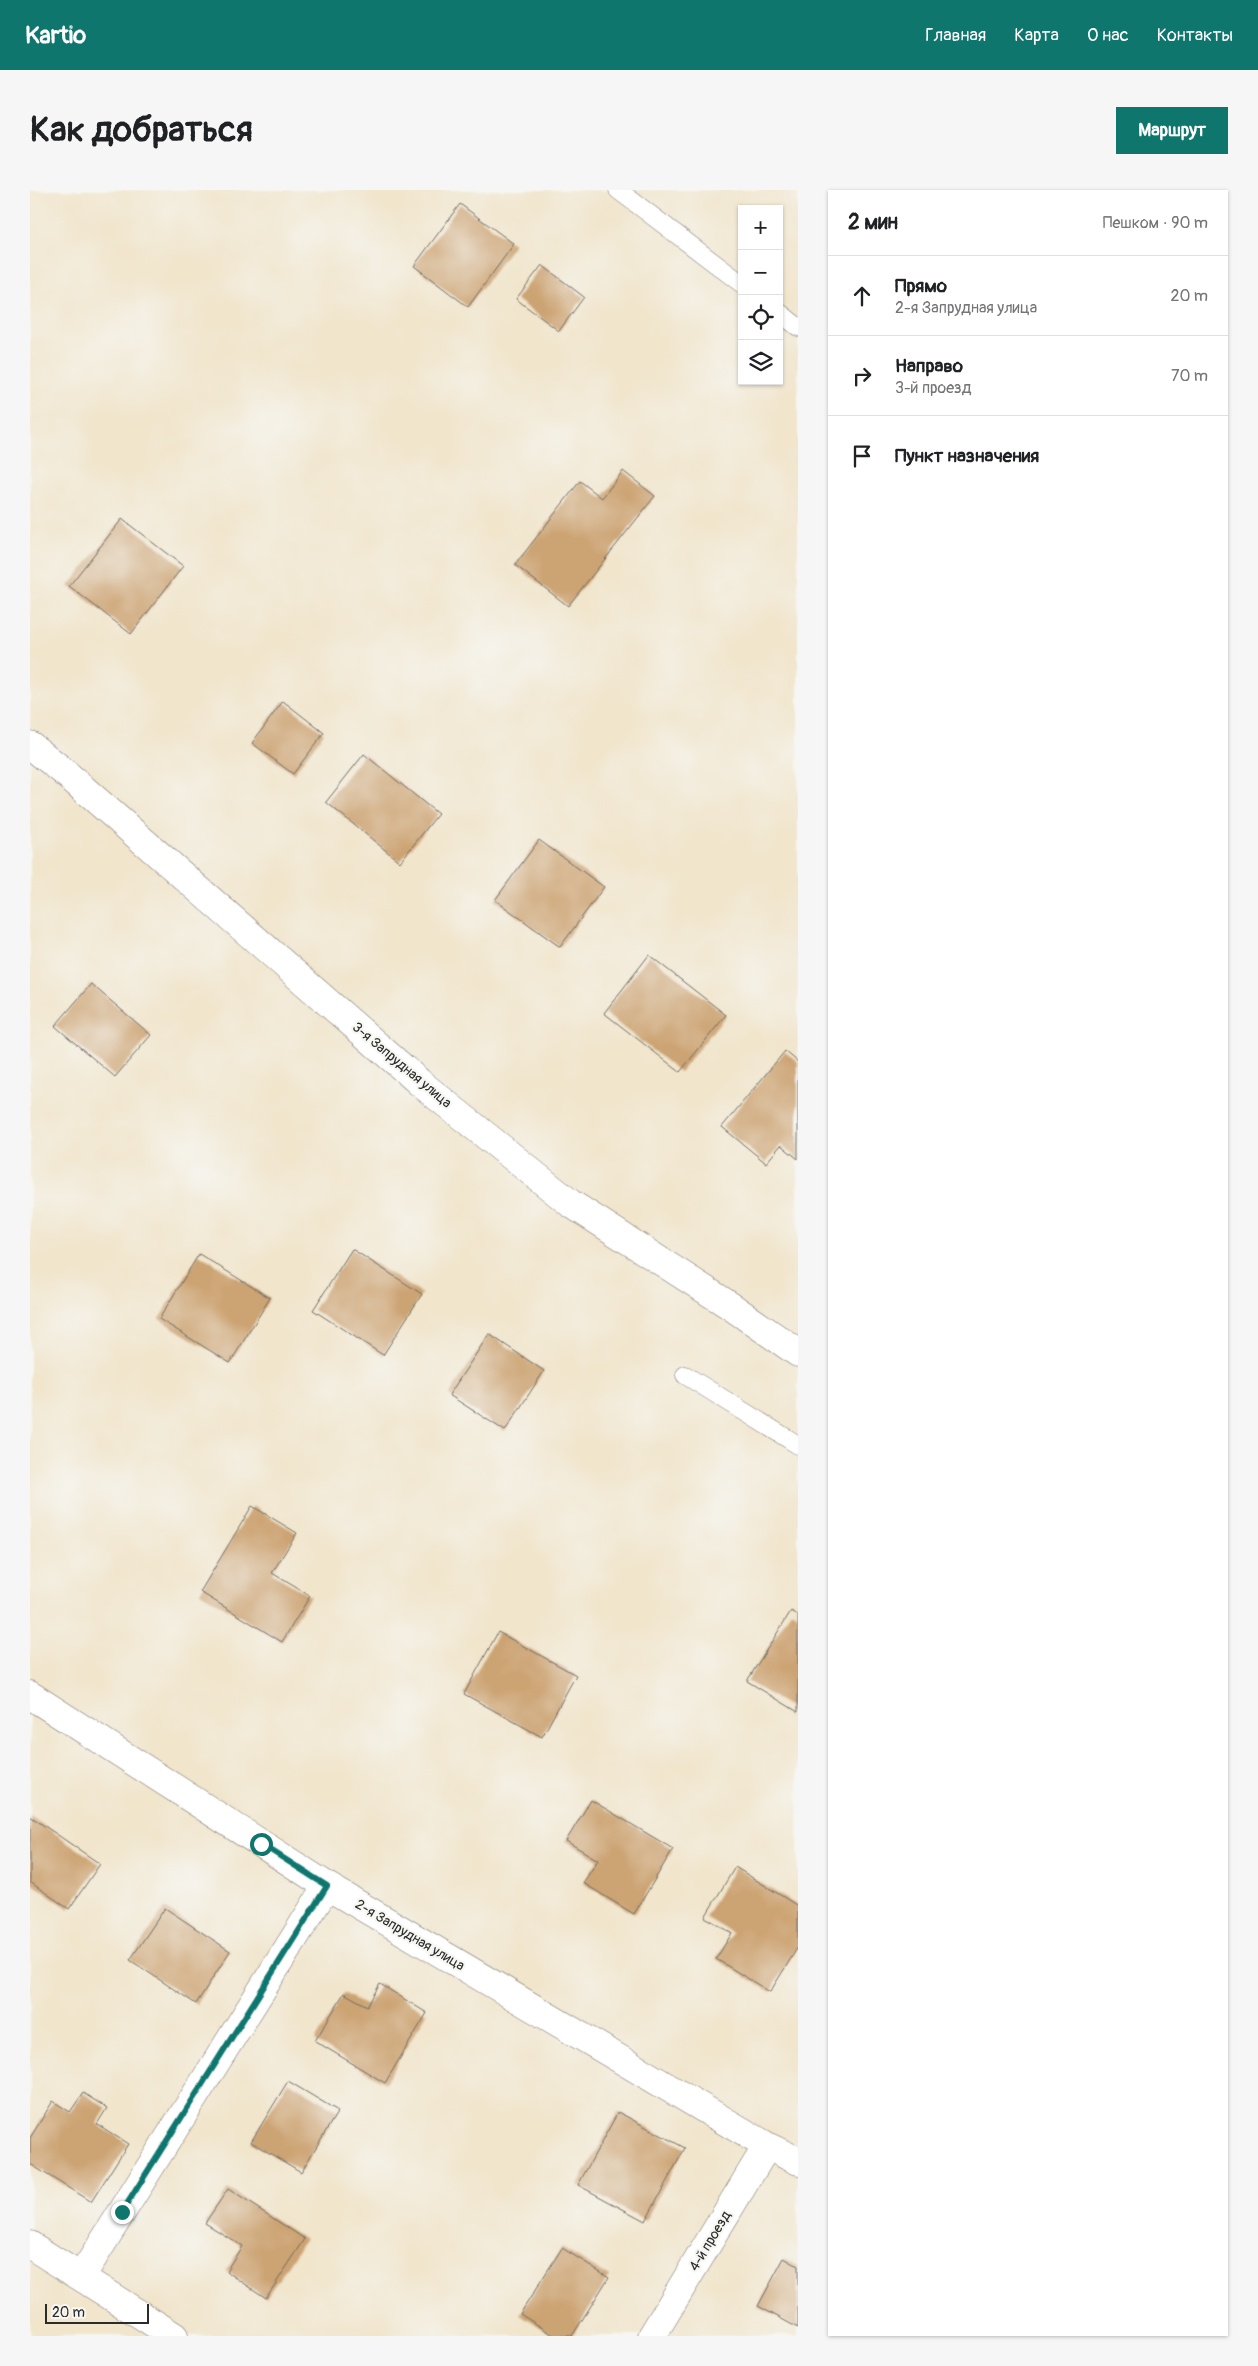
<!DOCTYPE html>
<html lang="ru">
<head>
<meta charset="utf-8">
<style>
  body { margin:0; font-family:Pangolin,sans-serif; background:#f6f6f6; color:#202124 }
  .controls { position:absolute; right:15px; top:15px; display:grid; overflow:hidden; border-radius:0px; box-shadow:0 1px 4px #0004 }
  .controls button { width:45px; height:45px; display:grid; place-items:center; padding:0; border:0; border-bottom:1px solid #e0e0e0; background:#fff; color:#202124; font:25px sans-serif }
  .scale { position:absolute; left:15px; bottom:12px; width:104px; box-sizing:border-box; padding-left:5px; border:2px solid #2b2b2b; border-top:0; font-size:14px; line-height:18px; white-space:nowrap; color:#2b2b2b; -webkit-text-stroke:4px #f6f6f2; paint-order:stroke }
  .stop { position:absolute; width:15px; height:15px; margin:-11px; border:4px solid #0f766e; border-radius:50%; background:#fff }
  .stop.end { background:#0f766e; border-color:#fff; box-shadow:0 1px 5px #0008 }
  .list { margin:0; padding:0; list-style:none }
  h2 { display:flex; justify-content:space-between; align-items:center; height:65px; margin:0; padding:0 20px; font-size:21px }
  h2 small { font-size:16px; font-weight:400; color:#757577 }
  .list li { display:grid; grid-template-columns:32px 1fr auto; gap:15px; align-items:center; box-sizing:border-box; height:80px; padding:0 20px; border-top:1px solid #e0e0e0 }
  .list b { display:block; font-size:19px; white-space:nowrap }
  .list p { margin:0; font-size:16px; white-space:nowrap; color:#757577 }
  .list em { font-size:16px; font-style:normal; color:#757577 }
  .icon { flex:none; width:28px; height:28px; fill:none; stroke:currentColor; stroke-width:2; stroke-linecap:round; stroke-linejoin:round }
  .map { position:relative; flex:none; width:768px; height:2146px; overflow:hidden; border-radius:0px }
  header { display:flex; align-items:center; gap:30px; box-sizing:border-box; height:70px; padding:0 25px; background:#0f766e; color:#fff }
  header strong { font-size:24px }
  nav { display:flex; gap:28px; margin-inline-start:auto; font-size:18px }
  .intro { display:flex; align-items:center; justify-content:space-between; box-sizing:border-box; height:120px; padding:0 30px }
  h1 { margin:0; font-size:35px }
  .button { padding:12px 22px; border-radius:0px; background:#0f766e; color:#fff; font-size:18px; font-weight:700 }
  main { display:flex; gap:30px; padding:0 30px }
  aside { flex:1; background:#fff; border-radius:0px; box-shadow:0 1px 4px #0004 }
  .map>svg:first-child { display:block }
  .building { fill:#cca372 }
  .lines { fill:none; stroke-linecap:round; stroke-linejoin:round }
  .service-casing { stroke:#706c63; stroke-width:19 }
  .minor-casing { stroke:#706c63; stroke-width:29 }
  .service { stroke:#fff; stroke-width:18 }
  .minor { stroke:#fff; stroke-width:28 }
  .route { stroke:#0f766e; stroke-width:6 }
  .labels { text-anchor:middle; dominant-baseline:central; stroke-width:4.5; stroke-linejoin:round; paint-order:stroke }
  .street-label { font-size:14px; fill:#2b2b2b; stroke:#f6f6f2 }
</style>
</head>
<body>
<header>
<strong>Kartio</strong>
<nav><a>Главная</a><a>Карта</a><a>О нас</a><a>Контакты</a></nav>
</header>
<div class="intro"><h1>Как добраться</h1><a class="button">Маршрут</a></div>
<main>
<div class="map">
<svg width="768" height="2146" viewBox="0 0 768 2146">
  <rect width="100%" height="100%" fill="#f6f6f2"/>
  <filter id="ink" filterUnits="userSpaceOnUse"><feTurbulence type="fractalNoise" baseFrequency=".02" numOctaves="2"/><feDisplacementMap in="SourceGraphic" scale="10" xChannelSelector="R" yChannelSelector="G"/><feConvolveMatrix kernelMatrix="1 2 1 2 8 2 1 2 1" color-interpolation-filters="sRGB"/></filter>
  <filter id="wash" filterUnits="userSpaceOnUse"><feTurbulence type="fractalNoise" baseFrequency=".0096" numOctaves="4" result="noise"/><feDisplacementMap in="SourceGraphic" scale="20" xChannelSelector="R" yChannelSelector="G"/><feGaussianBlur stdDeviation="1.12" result="paint"/><feColorMatrix in="noise" values="0 0 0 0 0 0 0 0 0 0 0 0 0 0 0 0 0 1.4 0 .05"/><feComposite in="paint" operator="in"/></filter>
  <g filter="url(#wash)">
    <rect width="100%" height="100%" fill="#f1e5cc"/>
    <g id="blocks">
      <!-- building -->
      <path class="building" d="M 430,14 L 484,54 L 438,117 L 384,76 Z
        M 512,75 L 554,107 L 529,141 L 486,109 Z
        M 593,281 L 625,306 L 538,416 L 485,375 L 550,291 L 572,308 Z
        M 92,329 L 153,376 L 101,444 L 39,396 Z
        M 253,511 L 294,543 L 263,584 L 222,553 Z
        M 334,564 L 408,624 L 370,672 L 296,612 Z
        M 509,650 L 574,697 L 530,757 L 465,710 Z
        M 619,765 L 696,825 L 650,882 L 574,823 Z
        M 61,794 L 121,845 L 85,887 L 25,836 Z
        M 755,861 L 768,872 L 768,969 L 751,955 L 736,973 L 692,937 Z
        M 322,1059 L 392,1104 L 353,1165 L 283,1120 Z
        M 169,1064 L 240,1108 L 200,1173 L 129,1129 Z
        M 459,1144 L 514,1181 L 475,1241 L 419,1205 Z
        M 222,1316 L 267,1343 L 242,1383 L 280,1406 L 252,1452 L 170,1402 Z
        M 761,1421 L 768,1425 L 768,1522 L 717,1491 Z
        M 468,1442 L 546,1485 L 512,1547 L 434,1504 Z
        M 561,1610 L 643,1659 L 604,1724 L 553,1693 L 568,1670 L 536,1651 Z
        M 0,1626 L 70,1674 L 39,1719 L 0,1692 Z
        M 705,1677 L 768,1716 L 768,1757 L 740,1802 L 686,1769 L 702,1743 L 675,1727 Z
        M 135,1718 L 200,1761 L 166,1814 L 100,1770 Z
        M 350,1794 L 397,1823 L 355,1893 L 285,1851 L 314,1803 L 337,1816 Z
        M 258,1891 L 308,1921 L 271,1982 L 221,1952 Z
        M 53,1903 L 77,1918 L 67,1934 L 98,1954 L 61,2012 L 0,1974 L 0,1948 L 23,1911 L 40,1922 Z
        M 588,1922 L 655,1958 L 615,2031 L 548,1995 Z
        M 198,1999 L 275,2049 L 236,2108 L 196,2081 L 212,2056 L 175,2033 Z
        M 532,2058 L 579,2087 L 542,2146 L 525,2146 L 490,2124 Z
        M 754,2068 L 768,2076 L 768,2138 L 728,2116 Z"/>
    </g>
  </g>
  <g filter="url(#ink)">
    <use href="#blocks" fill-opacity="0" stroke="#706c63" stroke-width="1"/>
    <g class="lines">
      <!-- service casing -->
      <g class="service-casing">
        <path id="service" d="M 588,0 L 712,94
          M 749,122 L 768,137
          M 655,1185 L 768,1255"/>
      </g>
      <!-- minor casing -->
      <g class="minor-casing">
        <path id="minor" d="M 0,555 L 33,581 L 389,892 L 540,1013 L 702,1117 L 768,1163
          M 0,1505 L 297,1696 L 737,1956 L 768,1971
          M 0,2055 L 144,2146
          M 51,2087 L 297,1696
          M 622,2146 L 737,1956"/>
      </g>
      <!-- service -->
      <use href="#service" class="service"/>
      <!-- minor -->
      <use href="#minor" class="minor"/>
    </g>
  </g>
  <g class="lines" filter="url(#ink)">
    <!-- route -->
    <path class="route" d="M 92,2022 L 297,1696 L 231,1654"/>
  </g>
  <g class="labels">
    <!-- street labels -->
    <g class="street-label">
      <text transform="translate(372 875) rotate(40)">3-я Запрудная улица</text>
      <text transform="translate(380 1745) rotate(31)">2-я Запрудная улица</text>
      <text transform="translate(680 2051) rotate(-59)">4-й проезд</text>
    </g>
  </g>
</svg>
<div class="controls">
<button>+</button>
<button>−</button>
<button><svg class="icon" aria-label="locate" viewBox="0 0 24 24"><circle cx="12" cy="12" r="6"/><path d="M12 2v4M12 18v4M2 12h4M18 12h4"/></svg></button>
<button><svg class="icon" aria-label="layers" viewBox="0 0 24 24"><path d="M12 4l9 5-9 5-9-5zM3 14l9 5 9-5"/></svg></button>
</div>
<div class="scale">20 m</div>
<div class="stop" style="left:231px;top:1654px"></div>
<div class="stop end" style="left:92px;top:2022px"></div>
</div>
<aside>
<h2>2 мин<small>Пешком · 90 m</small></h2>
<ul class="list">
<li><svg class="icon" aria-label="ahead" viewBox="0 0 24 24"><path d="M12 20V5M6 11l6-6 6 6"/></svg><div><b>Прямо</b><p>2-я Запрудная улица</p></div><em>20 m</em></li>
<li><svg class="icon" aria-label="right" viewBox="0 0 24 24"><path d="M7 20v-9h11M14 6l5 5-5 5"/></svg><div><b>Направо</b><p>3-й проезд</p></div><em>70 m</em></li>
<li><svg class="icon" aria-label="arrive" viewBox="0 0 24 24"><path d="M6 21V4h12l-3 4 3 4H6"/></svg><div><b>Пункт назначения</b></div></li>
</ul>
</aside>
</main>
</body>
</html>
